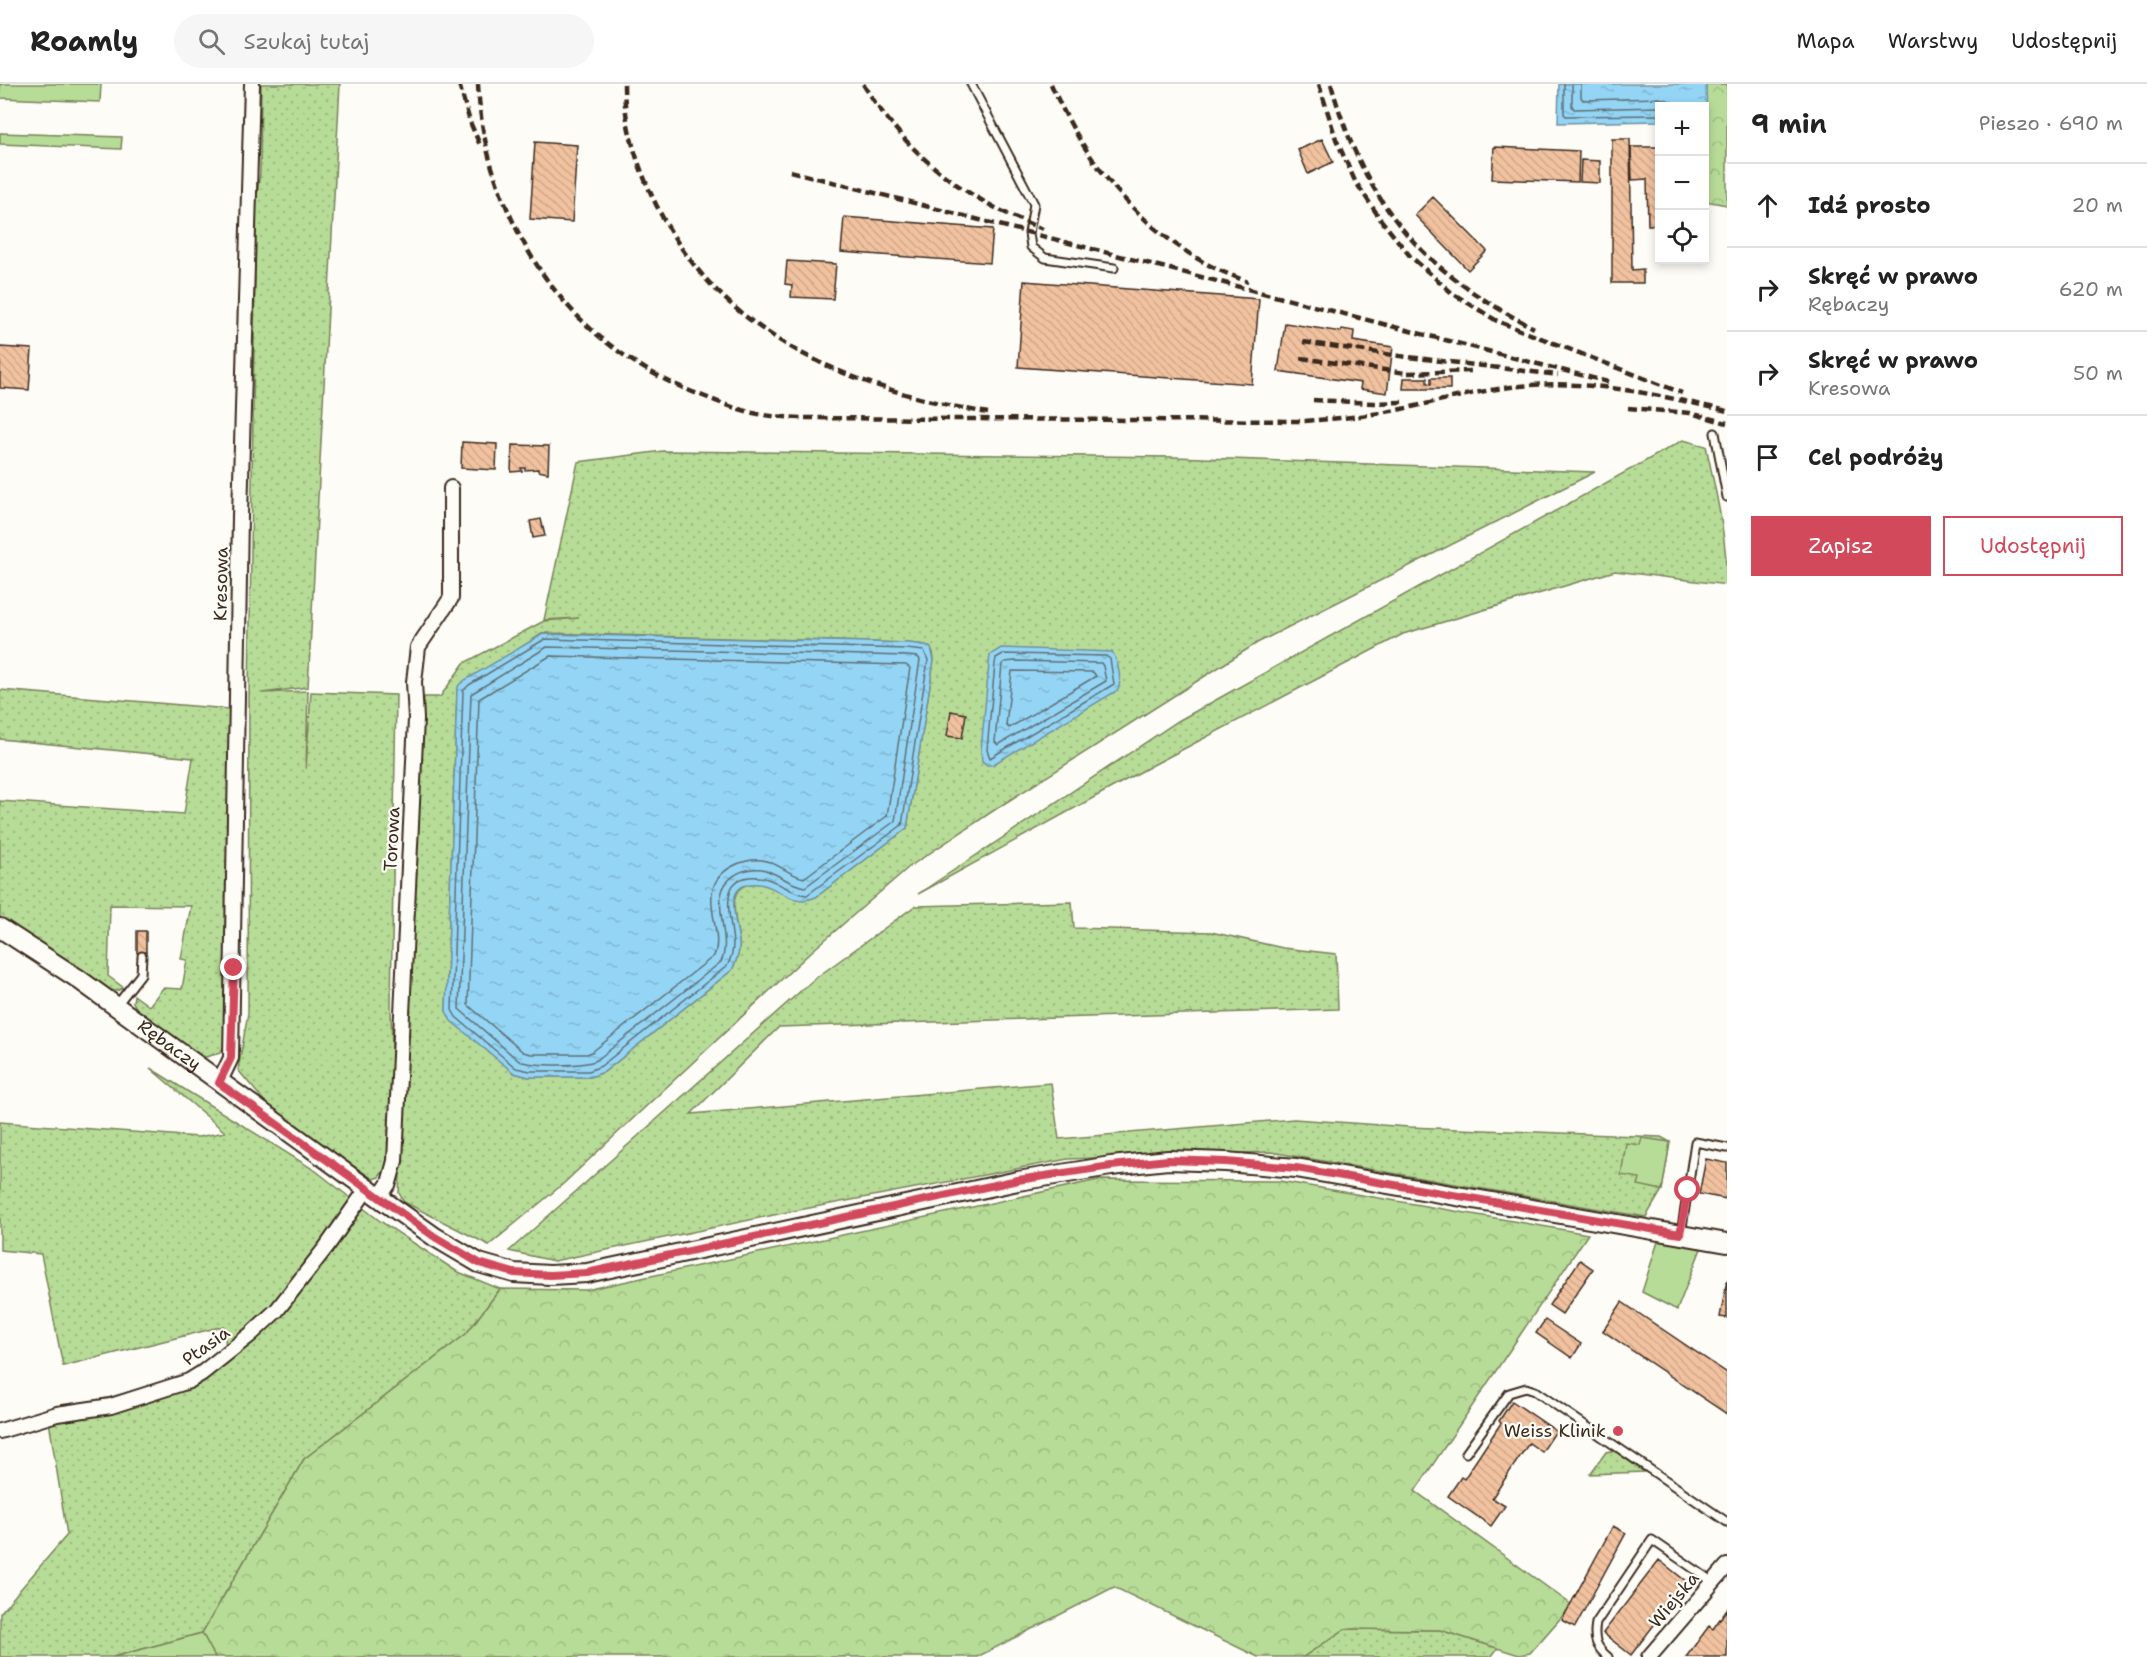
<!DOCTYPE html>
<html lang="pl">
<head>
<meta charset="utf-8">
<style>
  body { margin:0; font-family:"Shantell Sans",sans-serif; background:#f6f6f6; color:#222 }
  .controls { position:absolute; right:18px; top:18px; display:grid; overflow:hidden; border-radius:0px; box-shadow:0 3px 9px #0003 }
  .controls button { width:54px; height:54px; display:grid; place-items:center; padding:0; border:0; border-bottom:2px solid #e0e0e0; background:#fff; color:#222; font:30px sans-serif }
  .stop { position:absolute; width:18px; height:18px; margin:-14px; border:4px solid #d1495b; border-radius:50%; background:#fff }
  .stop.end { background:#d1495b; border-color:#fff; box-shadow:0 2px 6px #0008 }
  .list { margin:0; padding:0; list-style:none }
  h2 { display:flex; justify-content:space-between; align-items:center; height:78px; margin:0; padding:0 24px; font-size:26px }
  h2 small { font-size:20px; font-weight:400; color:#767676 }
  .list li { display:grid; grid-template-columns:39px 1fr auto; gap:18px; align-items:center; box-sizing:border-box; height:84px; padding:0 24px; border-top:2px solid #e0e0e0 }
  .list b { display:block; font-size:22px; white-space:nowrap }
  .list p { margin:0; font-size:20px; white-space:nowrap; color:#767676 }
  .list em { font-size:20px; font-style:normal; color:#767676 }
  .actions { display:flex; gap:12px; padding:18px 24px }
  .actions a { flex:1; padding:14px 0; border:2px solid #d1495b; border-radius:0px; text-align:center; font-size:21px; color:#d1495b }
  .actions .main { background:#d1495b; color:#fff }
  .icon { flex:none; width:33px; height:33px; fill:none; stroke:currentColor; stroke-width:2; stroke-linecap:round; stroke-linejoin:round }
  .map { position:relative; flex:none; width:1727px; height:1573px; overflow:hidden }
  header { display:flex; align-items:center; gap:36px; box-sizing:border-box; height:84px; padding:0 30px; background:#fff; border-bottom:2px solid #e0e0e0 }
  header strong { font-size:28px }
  nav { display:flex; gap:33px; margin-inline-start:auto; font-size:21px }
  .search { width:420px; height:54px; background:#f6f6f6; display:flex; align-items:center; gap:15px; box-sizing:border-box; padding:0 21px; border-radius:33px; color:#767676; font-size:22px }
  main { display:flex }
  aside { flex:1; background:#fff }
  .map>svg:first-child { display:block }
  .grass { fill:url(#grass-dots); stroke:#79835a; stroke-width:1.5; fill-rule:evenodd }
  .forest { fill:url(#forest-crowns); stroke:#79835a; stroke-width:1.5 }
  .park { fill:#b7dc97; stroke:#79835a; stroke-width:1.5 }
  .water { fill:url(#water-ripples); stroke:#70919f; stroke-width:1.5 }
  .lines { fill:none; stroke-linecap:round; stroke-linejoin:round }
  .shore { stroke:#5f6e74; stroke-width:1.5 }
  .building { fill:url(#building-back-hatch); stroke:#3b2a1e; stroke-width:1.5 }
  .lane-casing { stroke:#3b2a1e; stroke-width:11 }
  .street-casing { stroke:#3b2a1e; stroke-width:18 }
  .secondary-casing { stroke:#3b2a1e; stroke-width:22 }
  .lane { stroke:#fdfcf7; stroke-width:7 }
  .street { stroke:#fdfcf7; stroke-width:14 }
  .secondary { stroke:#fdfcf7; stroke-width:18 }
  .rail { stroke:#3b2a1e; stroke-width:4.5; stroke-dasharray:9 4.5; stroke-linecap:butt }
  .route { stroke:#d1495b; stroke-width:8 }
  .poi-dot { fill:#d1495b; stroke:#fdfcf7; stroke-width:2 }
  .labels { text-anchor:middle; dominant-baseline:central; stroke-width:4.5; stroke-linejoin:round; paint-order:stroke }
  .street-label { font-size:18px; fill:#3b2a1e; stroke:#fdfcf7 }
  .poi-label { font-size:18px; fill:#3b2a1e; stroke:#fdfcf7; text-anchor:end }
</style>
</head>
<body>
<header>
<strong>Roamly</strong>
<div class="search"><svg class="icon" aria-label="search" viewBox="0 0 24 24"><circle cx="10" cy="10" r="6"/><path d="M15 15l6 6"/></svg>Szukaj tutaj</div>
<nav><a>Mapa</a><a>Warstwy</a><a>Udostępnij</a></nav>
</header>
<main>
<div class="map">
<svg width="1727" height="1573" viewBox="0 0 1727 1573">
  <defs>
    <pattern id="grass-dots" width="8" height="8" patternUnits="userSpaceOnUse" patternTransform="scale(1.5)"><rect width="8" height="8" fill="#b7dc97"/><path d="M2 2h.1M6 6h.1" fill="none" stroke="#9ebd82" stroke-width="1.8" stroke-linecap="round"/></pattern>
    <pattern id="forest-crowns" width="20" height="18" patternUnits="userSpaceOnUse" patternTransform="scale(1.5)"><rect width="20" height="18" fill="#b7dc97"/><path d="M2 6a3 3 0 1 1 6 0M12 15a3 3 0 1 1 6 0" fill="none" stroke="#9ebd82"/></pattern>
    <pattern id="water-ripples" width="26" height="14" patternUnits="userSpaceOnUse" patternTransform="scale(1.5)"><rect width="26" height="14" fill="#94d5f5"/><path d="M2 4q2-2 4 0t4 0M15 11q2-2 4 0t4 0" fill="none" stroke="#80b7d2"/></pattern>
    <pattern id="building-back-hatch" width="6" height="6" patternUnits="userSpaceOnUse" patternTransform="scale(1.5)"><rect width="6" height="6" fill="#f1c2a0"/><path d="M-1 5l2 2M0 0l6 6M5-1l2 2" fill="none" stroke="#d0a789"/></pattern>
  </defs>
  <rect width="100%" height="100%" fill="#fdfcf7"/>
  <filter id="ink" filterUnits="userSpaceOnUse"><feTurbulence type="fractalNoise" baseFrequency=".0167" numOctaves="2"/><feDisplacementMap in="SourceGraphic" scale="12" xChannelSelector="R" yChannelSelector="G"/><feConvolveMatrix kernelMatrix="1 2 1 2 8 2 1 2 1" color-interpolation-filters="sRGB"/></filter>
  <g filter="url(#ink)">
    <!-- grass -->
    <path class="grass" d="M 261,0 L 340,0 L 308,603 L 262,609 L 308,607 L 306,685 L 311,608 L 396,611 L 391,921 L 393,1017 L 386,1084 L 379,1093 L 373,1095 L 282,1035 L 270,1024 L 238,986 L 248,929 L 249,610 L 256,119 L 260,88 Z
      M 1683,356 L 1706,362 C 1716,408 1727,454 1727,501 L 1615,487 L 1403,550 L 1153,681 L 918,810 L 1178,637 Z
      M 663,367 L 1174,373 L 1595,388 L 1257,559 L 999,723 L 909,783 L 812,867 L 563,1100 L 489,1161 L 404,1118 L 399,1109 L 424,613 L 440,613 L 464,579 L 544,537 L 579,534 L 544,536 L 578,378 ZM 543,549 L 908,559 L 926,561 L 933,568 L 934,576 L 907,744 L 816,813 C 802,810 768,799 757,799 C 721,800 738,838 739,859 C 740,869 736,877 732,886 L 604,988 L 590,993 L 529,993 L 514,989 L 446,927 L 457,606 Z
      M 0,606 L 229,625 L 226,881 L 228,956 L 220,969 L 206,973 L 197,970 L 139,929 L 133,918 L 134,911 L 149,922 L 163,904 L 182,905 L 187,876 L 181,875 L 191,822 L 110,821 L 108,892 L 124,904 L 116,907 L 106,905 L 0,835 L 0,717 L 184,730 L 193,674 L 0,655 Z
      M 1072,818 L 1074,844 L 1211,848 L 1283,864 L 1336,870 L 1338,925 L 779,943 L 691,1030 L 1051,999 L 1059,1055 L 1294,1035 L 1409,1043 L 1661,1053 L 1670,1058 L 1662,1106 L 1646,1133 L 1271,1068 L 1174,1071 L 1068,1075 L 788,1128 L 554,1177 L 509,1167 L 813,896 L 915,822 Z
      M 150,984 L 316,1087 L 380,1137 L 456,1187 L 500,1205 L 466,1250 L 304,1375 L 202,1549 L 113,1573 L 0,1573 L 0,1529 L 67,1451 L 48,1331 L 227,1280 L 224,1242 L 63,1282 L 41,1170 L 0,1166 L 0,1038 L 198,1053 L 225,1048 Z
      M 1611,1367 L 1616,1368 L 1644,1388 L 1590,1390 L 1606,1368 Z
      M 1345,1545 L 1440,1546 L 1498,1564 L 1491,1573 L 1303,1573 Z"/>
    <!-- forest -->
    <path class="forest" d="M 1706,0 L 1727,0 L 1727,121 L 1705,117 Z
      M 1098,1096 L 1280,1097 L 1588,1150 L 1415,1407 L 1572,1521 L 1530,1569 L 1519,1571 L 1440,1546 L 1345,1545 L 1303,1573 L 1258,1573 L 1114,1503 L 977,1573 L 215,1573 L 202,1549 L 304,1375 L 466,1250 L 500,1205 L 586,1206 Z"/>
    <!-- park -->
    <path class="park" d="M 0,0 L 101,0 L 100,18 L 0,14 Z
      M 0,49 L 122,53 L 121,65 L 0,60 Z
      M 1642,1054 L 1670,1058 L 1662,1106 L 1638,1101 L 1640,1094 L 1621,1091 L 1626,1059 L 1640,1061 Z
      M 1659,1154 L 1702,1162 L 1677,1226 L 1642,1208 Z
      M 202,1549 L 215,1573 L 113,1573 Z"/>
    <!-- water -->
    <path class="water" d="M 1559,0 L 1706,0 L 1707,36 L 1705,36 L 1704,22 L 1660,22 L 1659,37 L 1558,39 Z
      M 543,550 L 908,559 L 926,561 L 931,564 L 934,576 L 907,744 L 816,813 C 790,825 776,797 751,800 C 722,803 738,841 739,859 C 740,869 736,877 732,886 L 604,988 L 590,993 L 529,993 L 514,989 L 451,937 L 446,927 L 457,606 L 459,601 L 465,596 Z
      M 1001,564 L 1112,568 C 1118,576 1122,597 1118,606 L 992,681 L 987,681 L 982,677 L 981,666 L 989,580 L 990,571 Z"/>
    <g class="lines">
      <!-- shore -->
      <path class="shore" d="M 1564,0 L 1564,30 L 1566,32 L 1660,31
        M 1572,0 L 1572,22 L 1574,25 L 1660,23
        M 1581,0 L 1581,13 L 1583,16 L 1659,14 L 1668,16 L 1676,22
        M 545,555 L 907,565 L 924,567 L 928,576 L 902,741 L 807,811 C 789,810 776,794 759,793 C 714,789 732,835 733,860 C 733,868 731,875 727,882 L 601,982 L 589,987 L 530,987 L 516,984 L 456,933 L 452,926 L 463,607 L 469,601 Z
        M 547,563 L 907,572 L 918,573 L 920,576 L 895,737 L 805,803 C 790,801 778,789 762,785 C 754,784 742,786 735,791 C 704,810 734,851 721,878 L 597,976 C 582,983 535,982 519,977 L 459,925 L 471,610 Z
        M 1003,570 L 1106,572 L 1110,575 L 1114,600 L 990,674 L 987,666 L 995,580 L 996,574 Z
        M 550,572 L 906,581 L 910,584 L 887,732 L 804,794 C 789,791 777,778 762,776 C 752,775 739,778 731,783 C 692,806 726,845 714,872 L 592,968 L 587,970 L 531,970 L 523,968 L 468,921 L 479,615 Z
        M 1015,577 L 1101,579 L 1103,582 L 1106,597 L 998,661 L 995,658 L 1002,580 L 1005,578 Z
        M 1012,587 L 1093,588 L 1096,592 L 1009,644 L 1006,641 Z"/>
    </g>
    <!-- building -->
    <path class="building" d="M 1322,55 L 1333,78 L 1308,90 L 1298,66 Z
      M 1612,55 L 1630,55 L 1632,186 L 1643,185 L 1643,199 L 1612,199 Z
      M 535,58 L 577,61 L 572,138 L 530,135 Z
      M 1494,63 L 1579,67 L 1578,98 L 1492,95 Z
      M 1631,63 L 1660,63 L 1660,141 L 1648,141 L 1647,95 L 1632,96 Z
      M 1581,76 L 1600,77 L 1600,99 L 1580,98 Z
      M 1433,113 L 1487,167 L 1468,186 L 1415,131 Z
      M 844,133 L 993,145 L 990,179 L 841,168 Z
      M 787,177 L 836,180 L 833,215 L 791,213 L 792,201 L 785,200 Z
      M 1024,197 L 1259,215 L 1252,300 L 1018,283 Z
      M 1285,239 L 1341,248 L 1342,245 L 1354,247 L 1353,257 L 1393,263 L 1387,309 L 1360,305 L 1361,299 L 1278,287 Z
      M 0,263 L 32,265 L 29,306 L 0,304 Z
      M 1404,294 L 1427,294 L 1427,299 L 1431,300 L 1431,294 L 1450,294 L 1450,305 L 1403,305 Z
      M 462,358 L 497,360 L 496,386 L 461,384 Z
      M 512,361 L 549,362 L 548,389 L 538,387 L 538,385 L 525,386 L 525,384 L 521,384 L 522,387 L 511,388 Z
      M 541,435 L 545,452 L 533,454 L 530,437 Z
      M 951,627 L 966,630 L 962,654 L 947,652 Z
      M 137,847 L 146,847 L 146,869 L 137,869 Z
      M 1706,1075 L 1727,1079 L 1727,1115 L 1699,1110 Z
      M 1580,1176 L 1593,1185 L 1562,1230 L 1549,1221 Z
      M 1727,1196 L 1727,1234 L 1720,1233 Z
      M 1622,1218 L 1727,1289 L 1727,1330 L 1603,1247 Z
      M 1545,1236 L 1581,1260 L 1572,1274 L 1536,1249 Z
      M 1512,1317 L 1556,1347 L 1542,1368 L 1529,1359 L 1492,1414 L 1505,1422 L 1491,1442 L 1448,1412 L 1461,1393 L 1464,1395 L 1501,1339 L 1499,1337 Z
      M 1613,1442 L 1626,1449 L 1575,1543 L 1562,1536 Z
      M 1659,1476 L 1687,1498 L 1631,1571 L 1603,1549 Z
      M 1727,1525 L 1727,1573 L 1686,1573 L 1709,1542 L 1713,1545 Z"/>
    <g class="lines">
      <!-- lane casing -->
      <g class="lane-casing">
        <path id="lane" d="M 971,0 L 1034,120 L 1029,149 L 1031,163 L 1045,174 L 1114,184
          M 1715,349 L 1727,413
          M 116,922 L 141,890 L 142,872
          M 1681,1150 L 1695,1058 L 1727,1064
          M 1466,1369 L 1509,1309 L 1526,1304 L 1535,1307 L 1727,1438
          M 1608,1573 C 1596,1563 1593,1555 1596,1539 L 1652,1456 L 1713,1498"/>
      </g>
      <!-- street casing -->
      <g class="street-casing">
        <path id="street" d="M 219,999 L 231,974 L 240,432 L 252,0
          M 379,1114 L 389,1099 L 395,1077 L 416,635 L 414,598 L 418,563 L 451,514 L 451,404
          M 0,1347 L 57,1330 L 111,1322 L 189,1297 L 202,1289 L 250,1251 L 277,1226 L 327,1162 L 367,1105
          M 1649,1573 L 1727,1482"/>
      </g>
      <!-- secondary casing -->
      <g class="secondary-casing">
        <g id="secondary">
          <path id="s1" d="M 0,844 L 77,894 L 391,1122 L 435,1153 L 479,1179 L 514,1189 L 550,1191 L 587,1189 L 1018,1097 L 1111,1082 L 1168,1076 L 1226,1078 L 1296,1084 L 1727,1159"/>
        </g>
      </g>
      <!-- lane -->
      <use href="#lane" class="lane"/>
      <!-- street -->
      <use href="#street" class="street"/>
      <!-- secondary -->
      <use href="#secondary" class="secondary"/>
      <!-- rail -->
      <path class="rail" d="M 459,0 L 470,38 L 480,61
        M 478,0 C 480,46 491,89 510,131 C 549,219 614,279 703,312 C 723,320 744,328 764,331 C 776,333 788,333 800,334 L 1305,337 C 1327,335 1350,334 1373,330 C 1422,323 1470,307 1520,302 C 1590,295 1660,311 1727,327
        M 624,0 C 624,40 636,78 653,114 C 716,251 848,304 988,329
        M 863,0 C 908,72 964,115 1043,145
        M 1051,0 C 1083,74 1134,139 1205,179 C 1219,187 1234,192 1248,198
        M 1319,0 L 1336,55 L 1355,97 L 1381,136 L 1410,172 L 1452,209 L 1497,237 L 1682,309
        M 1331,0 C 1365,121 1423,188 1534,244
        M 790,87 L 1608,298
        M 1303,258 L 1400,272 L 1558,291
        M 1301,274 L 1406,289 L 1473,287
        M 1313,316 L 1374,319 L 1402,318
        M 1628,324 L 1690,329 L 1727,339"/>
    </g>
  </g>
  <g class="lines" filter="url(#ink)">
    <!-- route -->
    <path class="route" d="M 234,884 L 231,974 L 219,999 L 435,1153 L 479,1179 L 514,1189 L 550,1191 L 587,1189 L 1018,1096 L 1111,1082 L 1168,1076 L 1226,1078 L 1296,1084 L 1680,1150 L 1688,1106"/>
  </g>
  <!-- markers -->
  <circle class="poi-dot" cx="1618" cy="1347" r="6"/>
  <g class="labels">
    <!-- street labels -->
    <g class="street-label">
      <text transform="translate(221 500) rotate(-89)">Kresowa</text>
      <text transform="translate(392 755) rotate(-87)">Torowa</text>
      <text stroke="none"><textPath href="#s1" startOffset="206">Rębaczy</textPath></text>
      <text transform="translate(206 1262) rotate(-36)">Ptasia</text>
      <text transform="translate(1674 1516) rotate(-50)">Wiejska</text>
    </g>
    <!-- poi labels -->
    <g class="poi-label">
      <text x="1606" y="1347">Weiss Klinik</text>
    </g>
  </g>
</svg>
<div class="controls">
<button>+</button>
<button>−</button>
<button><svg class="icon" aria-label="locate" viewBox="0 0 24 24"><circle cx="12" cy="12" r="6"/><path d="M12 2v4M12 18v4M2 12h4M18 12h4"/></svg></button>
</div>
<div class="stop" style="left:1688px;top:1106px"></div>
<div class="stop end" style="left:234px;top:884px"></div>
</div>
<aside>
<h2>9 min<small>Pieszo · 690 m</small></h2>
<ul class="list">
<li><svg class="icon" aria-label="ahead" viewBox="0 0 24 24"><path d="M12 20V5M6 11l6-6 6 6"/></svg><div><b>Idź prosto</b></div><em>20 m</em></li>
<li><svg class="icon" aria-label="right" viewBox="0 0 24 24"><path d="M7 20v-9h11M14 6l5 5-5 5"/></svg><div><b>Skręć w prawo</b><p>Rębaczy</p></div><em>620 m</em></li>
<li><svg class="icon" aria-label="right" viewBox="0 0 24 24"><path d="M7 20v-9h11M14 6l5 5-5 5"/></svg><div><b>Skręć w prawo</b><p>Kresowa</p></div><em>50 m</em></li>
<li><svg class="icon" aria-label="arrive" viewBox="0 0 24 24"><path d="M6 21V4h12l-3 4 3 4H6"/></svg><div><b>Cel podróży</b></div></li>
</ul>
<div class="actions"><a class="main">Zapisz</a><a>Udostępnij</a></div>
</aside>
</main>
</body>
</html>
